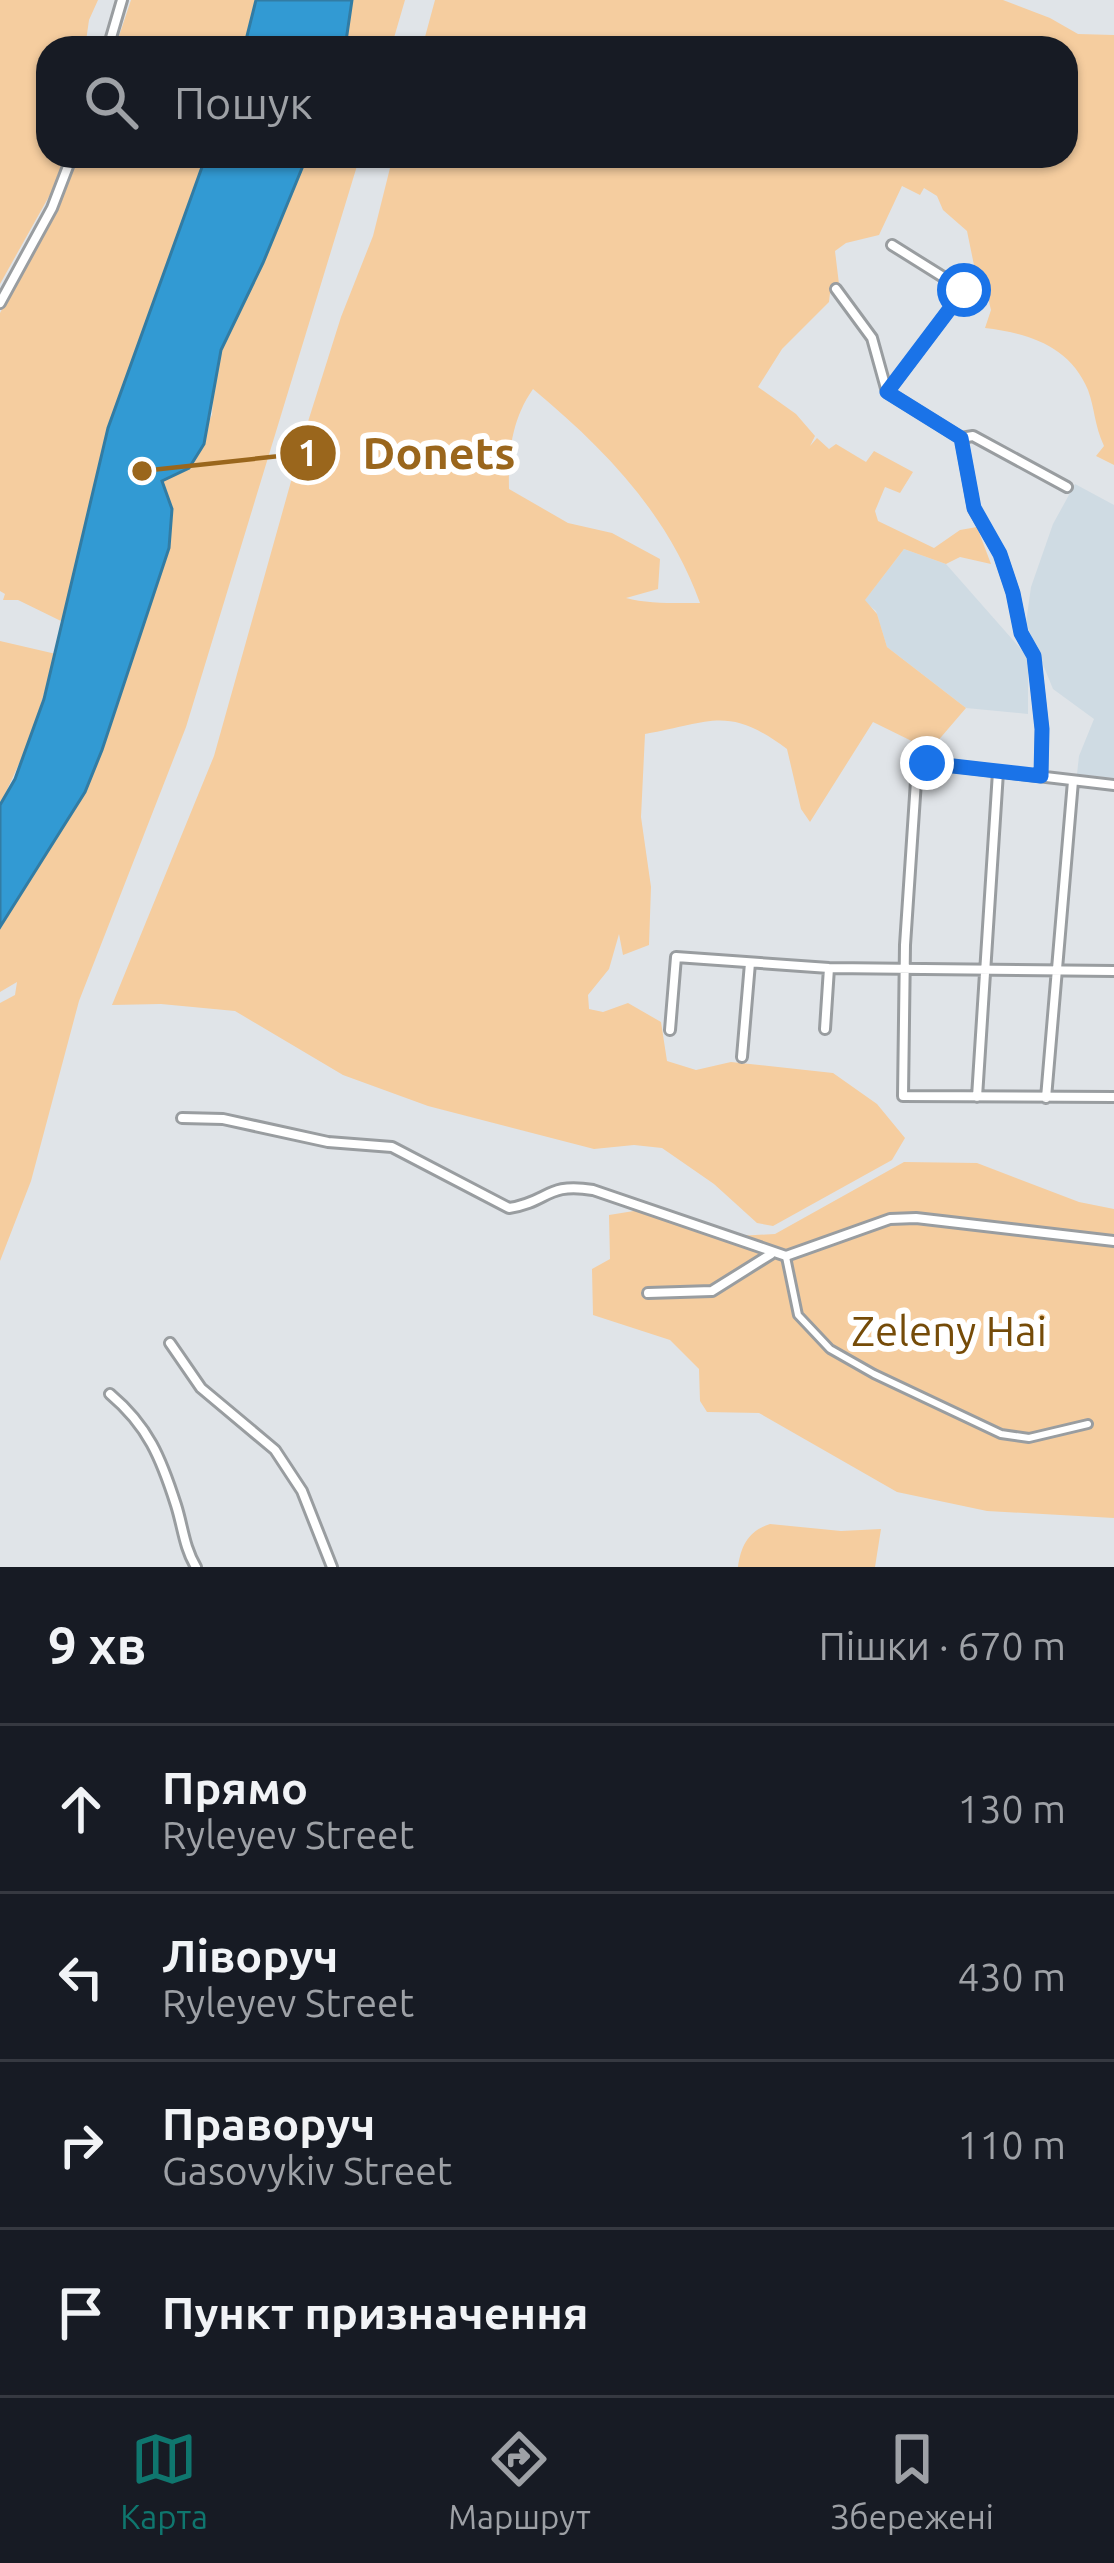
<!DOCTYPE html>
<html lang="uk">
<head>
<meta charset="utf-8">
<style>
  body { margin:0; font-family:Ubuntu,sans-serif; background:#242831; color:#f1f3f6 }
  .stop { position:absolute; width:36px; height:36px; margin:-27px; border:9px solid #1a73e8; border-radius:50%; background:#fff }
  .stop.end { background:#1a73e8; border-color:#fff; box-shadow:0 3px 12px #0008 }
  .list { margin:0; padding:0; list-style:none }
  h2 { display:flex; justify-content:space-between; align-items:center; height:156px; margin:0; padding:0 48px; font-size:51px }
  h2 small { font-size:39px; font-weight:400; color:#9ea1a6 }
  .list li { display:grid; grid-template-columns:78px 1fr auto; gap:36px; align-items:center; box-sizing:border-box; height:168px; padding:0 48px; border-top:3px solid #363941 }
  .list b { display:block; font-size:45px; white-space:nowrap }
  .list p { margin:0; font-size:39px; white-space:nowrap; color:#9ea1a6 }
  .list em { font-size:39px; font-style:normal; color:#9ea1a6 }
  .icon { flex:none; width:66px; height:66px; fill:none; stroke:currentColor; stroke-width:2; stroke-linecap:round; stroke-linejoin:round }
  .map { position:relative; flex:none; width:1114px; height:1567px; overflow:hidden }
  .search { position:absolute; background:#171b24; box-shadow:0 3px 9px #0004; left:36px; right:36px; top:36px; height:132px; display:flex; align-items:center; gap:30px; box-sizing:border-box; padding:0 42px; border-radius:36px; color:#9ea1a6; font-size:45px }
  .sheet { height:828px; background:#171b24 }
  nav { display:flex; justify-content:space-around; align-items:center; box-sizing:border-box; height:168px; border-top:3px solid #363941; background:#171b24; font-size:33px; color:#9ea1a6 }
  nav a { display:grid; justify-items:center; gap:6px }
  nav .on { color:#0f766e }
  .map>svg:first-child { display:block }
  .built { fill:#cfdbe3 }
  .green { fill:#f5cd9f; fill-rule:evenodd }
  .water { fill:#329ad3; stroke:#327ca4; stroke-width:3 }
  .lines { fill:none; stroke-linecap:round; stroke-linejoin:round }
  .pedestrian-casing { stroke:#999da0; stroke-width:12 }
  .minor-casing { stroke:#999da0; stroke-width:14 }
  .pedestrian { stroke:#fff; stroke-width:6 }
  .minor { stroke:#fff; stroke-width:8 }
  .route { stroke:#1a73e8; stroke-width:15 }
  .labels { text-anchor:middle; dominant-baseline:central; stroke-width:12; stroke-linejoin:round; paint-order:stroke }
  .park-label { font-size:42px; fill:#754b08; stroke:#fff }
  .leader { fill:none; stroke:#9a661c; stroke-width:4.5 }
  .callout-dot { fill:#9a661c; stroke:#fff; stroke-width:4.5 }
  .mark-label { font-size:36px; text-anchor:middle; font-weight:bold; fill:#fff }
  .callout-label { font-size:45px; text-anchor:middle; font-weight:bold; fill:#9a661c; stroke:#fff; stroke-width:12; stroke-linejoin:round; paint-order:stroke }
</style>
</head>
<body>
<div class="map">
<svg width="1114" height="1567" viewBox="0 0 1114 1567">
  <rect width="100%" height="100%" fill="#e0e4e8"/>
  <!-- built -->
  <path class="built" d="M 1075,484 L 1114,505 L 1114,778 L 1077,774 L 1079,756 L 1094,719 L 1053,689 L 1026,623 L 1031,587 L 1053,524 Z
    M 904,549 L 946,564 L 1028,657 L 1028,714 L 966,708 L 887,647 L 876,611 L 864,601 Z"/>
  <!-- green -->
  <path class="green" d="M 0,0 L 98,0 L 89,20 L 85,48 L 48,48 L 48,156 L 65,156 L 52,191 L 0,284 Z
    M 131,0 L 256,0 L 244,48 L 115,48 Z
    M 352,0 L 405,0 L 391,48 L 345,48 Z
    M 435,0 L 1003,0 L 1050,18 L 1078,34 L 1114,35 L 1114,465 L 1096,456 L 1104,446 C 1094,424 1095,409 1088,390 C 1070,346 1028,333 985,328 L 991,310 L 984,282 L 975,270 L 967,231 L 943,210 L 937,196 L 924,188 L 920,195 L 902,186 L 879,235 L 846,243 L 835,251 L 839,284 L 830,293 L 829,302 L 782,349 L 758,387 L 796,414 L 815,436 L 810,446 L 817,438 L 829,449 L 836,444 L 866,462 L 874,451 L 913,472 L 900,493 L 885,487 L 875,511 L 878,521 L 934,548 L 960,530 L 977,527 L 991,564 L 960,557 L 946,564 L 904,549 L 865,600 L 877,614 L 887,647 L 966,708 L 930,750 L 873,722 L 810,822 L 801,809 L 787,749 C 728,705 712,722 645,734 L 641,817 L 651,887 L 649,945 L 623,955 L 619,934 L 609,969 L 588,995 L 589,1009 L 603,1012 L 628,1003 L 661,1022 L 667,1061 L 696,1070 L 731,1062 L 833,1073 L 877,1104 L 905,1138 L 892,1160 L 773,1226 L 757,1223 L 714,1184 L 662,1148 L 634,1145 L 594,1149 L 428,1106 L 343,1075 L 235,1011 L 161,1004 L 112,1005 L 214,756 L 306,428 L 341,317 L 373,236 L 393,156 L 1066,156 L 1066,48 L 422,48 ZM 533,389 C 605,449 668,514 700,603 C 677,603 647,604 626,598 L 658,589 L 660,559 L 612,533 L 568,523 L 509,489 C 508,452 512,419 533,389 Z
    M 76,156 L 206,156 L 108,428 L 63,622 L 18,600 L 3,600 L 5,594 L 0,591 L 0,313 L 61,200 Z
    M 307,156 L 360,156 L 186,727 L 79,1001 L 31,1181 L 0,1261 L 0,1003 L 15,995 L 17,982 L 0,992 L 0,927 L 84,792 L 119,700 L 140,628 L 162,481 L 183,472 L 212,415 L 214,379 L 221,350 L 263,263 Z
    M 0,641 L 56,654 L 30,740 L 0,805 Z
    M 904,1162 L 977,1163 L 1079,1202 L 1114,1209 L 1114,1518 L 987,1511 L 897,1492 L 759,1413 L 707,1412 L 700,1401 L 699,1369 L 670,1340 L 593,1315 L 592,1269 L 610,1259 L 609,1215 L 640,1210 L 719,1237 L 775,1234 Z
    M 770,1524 L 841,1531 L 881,1529 L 875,1567 L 738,1567 C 741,1545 749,1531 770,1524 Z"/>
  <!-- water -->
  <path class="water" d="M 256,0 L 352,0 L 345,48 L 244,48 Z
    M 206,156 L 307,156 L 263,263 L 221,350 L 204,444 L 189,468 L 162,481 L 172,509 L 169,548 L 102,750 L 85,792 L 0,927 L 0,805 L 15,779 L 44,699 L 108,428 Z"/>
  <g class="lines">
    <!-- pedestrian casing -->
    <g class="pedestrian-casing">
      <path id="pedestrian" d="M 786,1257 L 798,1315 L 830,1349 L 874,1374 L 1001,1434 L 1029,1438 L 1088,1424"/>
    </g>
    <!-- minor casing -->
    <g class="minor-casing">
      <path id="minor" d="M 108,48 L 122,0
        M 836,289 L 872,338 L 887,392 L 961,438 L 973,436 L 1067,487
        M 0,303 L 52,208 L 72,156
        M 888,391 L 964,290 L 892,245
        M 961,438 L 974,509 L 1000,554 L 1013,593 L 1021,633 L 1034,656 L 1042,729 L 1041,775
        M 920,757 L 927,763 L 1114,785
        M 927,763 L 920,768 L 916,781 L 905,945 L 903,1096 L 1114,1097
        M 825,1029 L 829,968
        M 670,1030 L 676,957 L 829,968 L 1114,971
        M 742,1057 L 750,963
        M 977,1097 L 998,772
        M 1046,1098 L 1073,781
        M 182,1118 L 223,1119 L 328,1142 L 392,1147 L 509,1208 C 549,1202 546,1182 593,1190 L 786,1256 L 890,1219 L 916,1218 L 1114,1241
        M 648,1293 L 712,1291 L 771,1254
        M 170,1343 L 201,1388 L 275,1450 L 302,1491 L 332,1567
        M 110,1394 C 148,1426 161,1458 176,1505 C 183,1527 184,1547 196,1567"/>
    </g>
    <!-- pedestrian -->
    <use href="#pedestrian" class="pedestrian"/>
    <!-- minor -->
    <use href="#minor" class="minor"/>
  </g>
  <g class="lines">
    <!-- route -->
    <path class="route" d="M 927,763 L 1041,776 L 1042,729 L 1034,656 L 1021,633 L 1013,593 L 1000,554 L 974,508 L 961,438 L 887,392 L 964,290"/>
  </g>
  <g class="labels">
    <!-- park labels -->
    <g class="park-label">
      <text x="949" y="1330">Zeleny Hai</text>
    </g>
  </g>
  <!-- callouts -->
  <path class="leader" d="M142 471L308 453"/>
  <g class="callout-dot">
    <circle cx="142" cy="471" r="12"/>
    <circle cx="308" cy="453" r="30"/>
  </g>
  <g class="mark-label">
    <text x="308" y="466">1</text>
  </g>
  <g class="callout-label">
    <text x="439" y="469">Donets</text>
  </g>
</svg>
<div class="stop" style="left:964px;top:290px"></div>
<div class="stop end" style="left:927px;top:763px"></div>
<div class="search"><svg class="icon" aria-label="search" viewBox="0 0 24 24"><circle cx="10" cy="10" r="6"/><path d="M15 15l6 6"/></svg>Пошук</div>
</div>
<section class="sheet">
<h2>9 хв<small>Пішки · 670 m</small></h2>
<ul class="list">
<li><svg class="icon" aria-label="ahead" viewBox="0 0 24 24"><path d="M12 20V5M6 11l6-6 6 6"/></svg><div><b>Прямо</b><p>Ryleyev Street</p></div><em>130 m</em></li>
<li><svg class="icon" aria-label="left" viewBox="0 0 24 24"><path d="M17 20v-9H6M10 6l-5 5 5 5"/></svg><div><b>Ліворуч</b><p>Ryleyev Street</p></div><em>430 m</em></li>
<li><svg class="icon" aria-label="right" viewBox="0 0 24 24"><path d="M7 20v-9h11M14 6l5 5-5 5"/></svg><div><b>Праворуч</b><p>Gasovykiv Street</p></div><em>110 m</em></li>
<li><svg class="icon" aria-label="arrive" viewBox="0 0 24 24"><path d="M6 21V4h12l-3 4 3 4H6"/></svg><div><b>Пункт призначення</b></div></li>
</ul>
</section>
<nav>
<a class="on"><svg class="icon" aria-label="map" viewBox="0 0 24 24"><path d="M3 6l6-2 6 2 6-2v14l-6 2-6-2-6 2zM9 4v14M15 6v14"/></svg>Карта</a>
<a><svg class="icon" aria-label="directions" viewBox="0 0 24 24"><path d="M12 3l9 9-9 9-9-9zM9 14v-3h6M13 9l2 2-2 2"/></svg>Маршрут</a>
<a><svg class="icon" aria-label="saved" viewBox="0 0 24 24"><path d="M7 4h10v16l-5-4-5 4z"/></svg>Збережені</a>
</nav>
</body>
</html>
